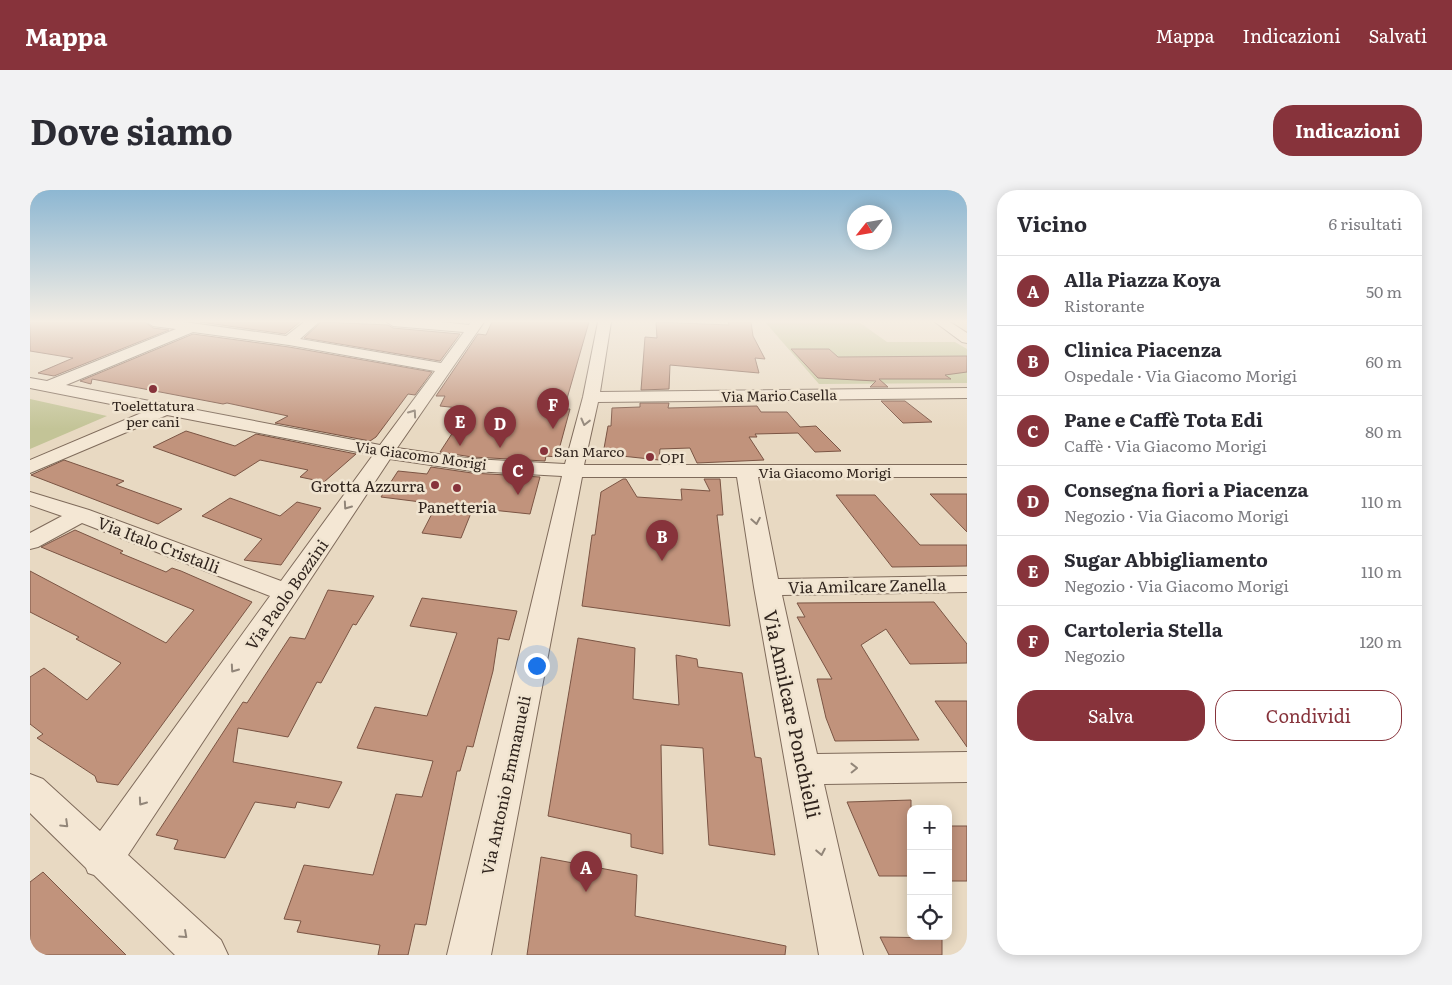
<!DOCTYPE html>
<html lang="it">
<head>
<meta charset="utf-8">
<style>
  body { margin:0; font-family:Literata,serif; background:#f2f2f3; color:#2b2b33 }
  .controls { position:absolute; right:15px; bottom:15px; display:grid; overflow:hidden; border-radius:10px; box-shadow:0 2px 12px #0003 }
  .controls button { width:45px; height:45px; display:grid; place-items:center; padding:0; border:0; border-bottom:1px solid #e1e1e2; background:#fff; color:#2b2b33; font:25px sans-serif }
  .compass { position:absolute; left:817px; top:15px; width:45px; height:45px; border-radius:50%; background:#fff; box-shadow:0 2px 12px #0003; rotate:239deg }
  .you { position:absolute; left:506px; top:475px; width:18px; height:18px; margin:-12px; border:4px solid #fff; border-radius:50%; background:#1a73e8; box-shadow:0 0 0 8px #1a73e833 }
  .badge { display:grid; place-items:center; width:32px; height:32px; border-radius:50%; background:#87333b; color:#fff; font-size:16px; font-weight:700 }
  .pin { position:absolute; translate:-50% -41px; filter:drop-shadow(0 1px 2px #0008) }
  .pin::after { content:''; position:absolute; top:26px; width:18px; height:15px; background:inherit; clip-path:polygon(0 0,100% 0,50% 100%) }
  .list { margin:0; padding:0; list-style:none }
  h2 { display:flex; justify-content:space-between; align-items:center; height:65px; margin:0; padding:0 20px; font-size:21px }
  h2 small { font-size:16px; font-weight:400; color:#7c7c81 }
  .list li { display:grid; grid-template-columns:32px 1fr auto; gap:15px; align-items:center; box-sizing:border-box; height:70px; padding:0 20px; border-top:1px solid #e1e1e2 }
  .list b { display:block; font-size:19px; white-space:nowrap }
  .list p { margin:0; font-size:16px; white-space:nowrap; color:#7c7c81 }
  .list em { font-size:16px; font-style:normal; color:#7c7c81 }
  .actions { display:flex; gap:10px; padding:15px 20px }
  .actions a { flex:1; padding:11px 0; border:1px solid #87333b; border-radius:20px; text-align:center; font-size:18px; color:#87333b }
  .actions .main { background:#87333b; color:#fff }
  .icon { flex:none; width:28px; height:28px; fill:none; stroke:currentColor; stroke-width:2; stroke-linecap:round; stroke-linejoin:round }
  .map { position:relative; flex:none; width:937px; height:765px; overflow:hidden; border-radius:20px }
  header { display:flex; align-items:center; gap:30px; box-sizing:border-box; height:70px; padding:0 25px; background:#87333b; color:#fff }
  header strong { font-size:24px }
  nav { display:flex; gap:28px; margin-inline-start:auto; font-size:18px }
  .intro { display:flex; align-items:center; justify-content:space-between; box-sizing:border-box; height:120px; padding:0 30px }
  h1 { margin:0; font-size:35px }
  .button { padding:12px 22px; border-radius:20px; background:#87333b; color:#fff; font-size:18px; font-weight:700 }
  main { display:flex; gap:30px; padding:0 30px }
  aside { flex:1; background:#fff; border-radius:20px; box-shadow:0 2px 12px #0003 }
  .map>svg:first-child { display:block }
  .green { fill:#c3c497 }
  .building { fill:#c1937c; stroke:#7b5544 }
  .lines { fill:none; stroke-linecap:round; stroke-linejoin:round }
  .minor-casing { stroke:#7f6b5b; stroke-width:2 }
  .minor { fill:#f4e7d4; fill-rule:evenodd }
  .oneway { stroke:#928679 }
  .poi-dot { fill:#87333b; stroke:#f0e4d0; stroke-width:2 }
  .labels { text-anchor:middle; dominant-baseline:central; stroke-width:5; stroke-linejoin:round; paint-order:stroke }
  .far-street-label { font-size:14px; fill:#31251e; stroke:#f0e4d0 }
  .far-poi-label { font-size:14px; fill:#31251e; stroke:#f0e4d0; text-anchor:start }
  .poi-label { font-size:16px; fill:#31251e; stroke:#f0e4d0; text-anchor:end }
  .street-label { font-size:16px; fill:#31251e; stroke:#f0e4d0 }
  .near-street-label { font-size:19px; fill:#31251e; stroke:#f0e4d0 }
</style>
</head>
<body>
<header>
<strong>Mappa</strong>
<nav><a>Mappa</a><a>Indicazioni</a><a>Salvati</a></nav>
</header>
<div class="intro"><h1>Dove siamo</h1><a class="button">Indicazioni</a></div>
<main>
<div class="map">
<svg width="937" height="765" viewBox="0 0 937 765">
  <rect width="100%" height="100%" fill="#e8d9c2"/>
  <!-- green -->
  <path class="green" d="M 735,132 L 829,132 L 857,152 L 925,152 L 937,159 L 937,193 L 789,194 Z
    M 0,209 L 77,226 L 0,259 Z"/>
  <!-- building -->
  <path class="building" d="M 0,132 L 115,132 L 123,138 L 139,140 L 24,186 L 8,183 L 43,168 L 0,161 Z
    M 170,132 L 270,132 L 255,144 Z
    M 291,132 L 358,135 L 363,138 L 430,144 L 410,171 L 274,148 Z
    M 462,132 L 559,132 L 534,219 L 540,219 L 527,267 L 516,266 L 515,271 L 442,267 L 410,262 L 436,222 L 426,221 L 429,218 L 410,216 L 415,206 L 406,206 L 448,144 L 456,145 Z
    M 626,132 L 699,135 L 698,132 L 721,132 L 723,146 L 735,169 L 725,168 L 729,183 L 640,175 L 639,199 L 611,200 L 615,147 L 627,148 Z
    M 163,144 L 259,157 L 402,182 L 385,205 L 378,204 L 346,247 L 340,251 L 245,233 L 258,226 L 197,213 L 193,214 L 62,189 L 61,194 L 50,191 Z
    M 761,159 L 799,159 L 808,167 L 937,166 L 937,182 L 915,185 L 921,189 L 849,189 L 858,197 L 840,197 L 846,191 L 788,188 Z
    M 851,211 L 875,211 L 902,232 L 873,233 Z
    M 610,213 L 639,213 L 638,218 L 727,216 L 731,222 L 757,222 L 770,237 L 786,236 L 811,261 L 785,262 L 768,243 L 725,244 L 727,247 L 719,247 L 734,270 L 667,273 L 660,258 L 630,259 L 629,270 L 573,264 L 578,236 L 581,236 L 582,218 L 610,217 Z
    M 156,241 L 205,256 L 226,244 L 326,264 L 294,292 L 270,287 L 278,280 L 230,270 L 205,286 L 123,257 Z
    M 34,270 L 94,291 L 86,295 L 152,319 L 128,334 L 1,285 Z
    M 401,277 L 442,283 L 510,287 L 500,324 L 443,318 L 431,348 L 392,343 L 407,314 L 351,307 L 368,281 L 397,284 Z
    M 593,289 L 596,289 L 607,307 L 652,310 L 651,299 L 680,301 L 674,289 L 690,289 L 693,325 L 687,325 L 700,436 L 552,416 L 562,345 L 565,345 L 571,302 Z
    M 900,304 L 937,304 L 937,342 Z
    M 806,305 L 845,305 L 890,355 L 937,355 L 937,376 L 862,377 Z
    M 200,308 L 250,326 L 267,312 L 291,318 L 251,375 L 214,370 L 232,349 L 172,326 Z
    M 45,340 L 93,361 L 90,363 L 136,382 L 142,378 L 151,381 L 222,412 L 88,595 L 67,592 L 65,586 L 7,548 L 13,544 L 0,534 L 0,487 L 14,478 L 57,510 L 91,473 L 46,449 L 49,447 L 0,422 L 0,381 L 136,453 L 164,420 L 11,357 Z
    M 298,400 L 344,406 L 326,435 L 323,434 L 291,493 L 287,492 L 258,547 L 208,538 L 203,572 L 312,592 L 299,618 L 267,612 L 265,618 L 225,612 L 195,668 L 144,659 L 148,650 L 126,645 L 213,512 L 217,513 L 260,447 L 275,449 Z
    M 392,408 L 487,421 L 479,450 L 468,448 L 463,481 L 443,557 L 437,556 L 430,581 L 427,581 L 396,735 L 385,734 L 378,765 L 348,765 L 350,755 L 267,742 L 271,731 L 254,729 L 274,675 L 343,685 L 366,604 L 392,607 L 403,571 L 327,558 L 345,517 L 397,526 L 427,443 L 380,436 Z
    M 904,412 L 937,454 L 937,473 L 880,474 L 856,439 L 831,455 L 889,550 L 805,551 L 796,528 L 787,489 L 802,489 L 767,427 L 775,427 L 767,413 Z
    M 548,448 L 605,458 L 603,509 L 649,515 L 646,465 L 667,469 L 668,477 L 712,483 L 725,567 L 731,568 L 745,665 L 679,655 L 673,558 L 631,555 L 633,664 L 601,657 L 601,644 L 518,626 Z
    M 905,511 L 937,511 L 937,557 Z
    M 881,610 L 881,686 L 849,686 L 817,612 Z
    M 918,636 L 937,636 L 937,691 L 918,691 Z
    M 511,667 L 607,685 L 605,726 L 756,756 L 755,765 L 497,765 Z
    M 13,682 L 96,765 L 0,765 L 0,692 Z
    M 850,747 L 912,748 L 912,765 L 859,765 Z"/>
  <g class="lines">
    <!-- minor casing -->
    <g class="minor-casing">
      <path id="minor" d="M 117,132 L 154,132 L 256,146 L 274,132 L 289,132 L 270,149 L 411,173 L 434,142 L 363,136 L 357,132 L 412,132 L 439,135 L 441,132 L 454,132 L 367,258 L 442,269 L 535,274 L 553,207 L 568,132 L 581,132 L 570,202 L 937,198 L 937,208 L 568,212 L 554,275 L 937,275 L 937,287 L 728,287 L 748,389 L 937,386 L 937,402 L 752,405 L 787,564 L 937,562 L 937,592 L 794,594 L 833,765 L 789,765 L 724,397 L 707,287 L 552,287 L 461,765 L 417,765 L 532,286 L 442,281 L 360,269 L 98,665 L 191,750 L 198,765 L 145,765 L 64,685 L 58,683 L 56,678 L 0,623 L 0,584 L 13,589 L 70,641 L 240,406 L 52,333 L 8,357 L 0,359 L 0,343 L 32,326 L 0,315 L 0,302 L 59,320 L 251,391 L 343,265 L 137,225 L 0,283 L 0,270 L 116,221 L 0,198 L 0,188 L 17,191 L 146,139 L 123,136 ZM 163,142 L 259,155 L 405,181 L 350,255 L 36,195 Z
        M 905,132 L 920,132 L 937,143 L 937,153 L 932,152 Z"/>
    </g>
    <!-- minor -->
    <use href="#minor" class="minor"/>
  </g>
  <!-- one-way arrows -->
  <defs><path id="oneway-chevron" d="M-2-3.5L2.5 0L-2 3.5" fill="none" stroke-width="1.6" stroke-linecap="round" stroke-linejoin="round" transform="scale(1.25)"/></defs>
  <g class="oneway">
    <use href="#oneway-chevron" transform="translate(383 223) rotate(-55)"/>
    <use href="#oneway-chevron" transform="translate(555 232) rotate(104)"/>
    <use href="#oneway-chevron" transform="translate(317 316) rotate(125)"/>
    <use href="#oneway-chevron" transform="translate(726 331) rotate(80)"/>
    <use href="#oneway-chevron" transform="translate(204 479) rotate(125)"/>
    <use href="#oneway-chevron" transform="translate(824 578) rotate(-1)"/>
    <use href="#oneway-chevron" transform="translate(112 612) rotate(125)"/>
    <use href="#oneway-chevron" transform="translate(35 634) rotate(44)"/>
    <use href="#oneway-chevron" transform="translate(791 662) rotate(79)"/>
    <use href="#oneway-chevron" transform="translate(154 745) rotate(42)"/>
  </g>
  <!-- sky -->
  <linearGradient id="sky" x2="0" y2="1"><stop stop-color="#8db7d2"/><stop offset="0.55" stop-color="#f5eee4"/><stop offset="1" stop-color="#f5eee4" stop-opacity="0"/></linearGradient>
  <rect width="937" height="239" fill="url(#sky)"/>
  <!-- markers -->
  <g class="poi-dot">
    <circle cx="123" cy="199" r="5"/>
    <circle cx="514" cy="261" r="5"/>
    <circle cx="620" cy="267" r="5"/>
    <circle cx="405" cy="295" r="5"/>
    <circle cx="427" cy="298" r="5"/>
  </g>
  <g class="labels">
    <!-- far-street labels -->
    <g class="far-street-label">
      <text transform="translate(749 205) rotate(-1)">Via Mario Casella</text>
      <text transform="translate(391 265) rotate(8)">Via Giacomo Morigi</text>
      <text x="795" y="282">Via Giacomo Morigi</text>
    </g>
    <!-- far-poi labels -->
    <g class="far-poi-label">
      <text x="123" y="215" text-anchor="middle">Toelettatura<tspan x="123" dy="16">per cani</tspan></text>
      <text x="524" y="261">San Marco</text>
      <text x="630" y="267">OPI</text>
    </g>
    <!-- poi labels -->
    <g class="poi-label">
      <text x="395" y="295">Grotta Azzurra</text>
      <text x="427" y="316" text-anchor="middle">Panetteria</text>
    </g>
    <!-- street labels -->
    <g class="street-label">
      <text transform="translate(129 354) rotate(21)">Via Italo Cristalli</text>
      <text transform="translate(837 395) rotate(-1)">Via Amilcare Zanella</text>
      <text transform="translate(256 404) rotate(-55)">Via Paolo Bozzini</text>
      <text transform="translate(475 595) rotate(-78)">Via Antonio Emmanueli</text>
    </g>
    <!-- near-street labels -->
    <g class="near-street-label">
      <text transform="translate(763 524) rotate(78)">Via Amilcare Ponchielli</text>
    </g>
  </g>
</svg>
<div class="controls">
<button>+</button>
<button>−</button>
<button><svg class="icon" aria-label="locate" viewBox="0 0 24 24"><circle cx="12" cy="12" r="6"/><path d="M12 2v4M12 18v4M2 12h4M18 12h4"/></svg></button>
</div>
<svg class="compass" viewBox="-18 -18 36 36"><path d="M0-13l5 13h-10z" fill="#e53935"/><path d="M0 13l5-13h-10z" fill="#7c7c81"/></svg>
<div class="you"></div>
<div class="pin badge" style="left:556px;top:702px">A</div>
<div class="pin badge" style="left:632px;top:371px">B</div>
<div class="pin badge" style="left:488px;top:305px">C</div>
<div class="pin badge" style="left:470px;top:258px">D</div>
<div class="pin badge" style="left:430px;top:256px">E</div>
<div class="pin badge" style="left:523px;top:239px">F</div>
</div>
<aside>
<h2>Vicino<small>6 risultati</small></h2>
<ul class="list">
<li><span class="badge">A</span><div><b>Alla Piazza Koya</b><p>Ristorante</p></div><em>50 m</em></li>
<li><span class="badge">B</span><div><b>Clinica Piacenza</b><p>Ospedale · Via Giacomo Morigi</p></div><em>60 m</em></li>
<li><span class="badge">C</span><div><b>Pane e Caffè Tota Edi</b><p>Caffè · Via Giacomo Morigi</p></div><em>80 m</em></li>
<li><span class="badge">D</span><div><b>Consegna fiori a Piacenza</b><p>Negozio · Via Giacomo Morigi</p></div><em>110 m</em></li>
<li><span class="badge">E</span><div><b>Sugar Abbigliamento</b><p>Negozio · Via Giacomo Morigi</p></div><em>110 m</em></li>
<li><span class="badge">F</span><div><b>Cartoleria Stella</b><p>Negozio</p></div><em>120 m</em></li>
</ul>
<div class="actions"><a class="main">Salva</a><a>Condividi</a></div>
</aside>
</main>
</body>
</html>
